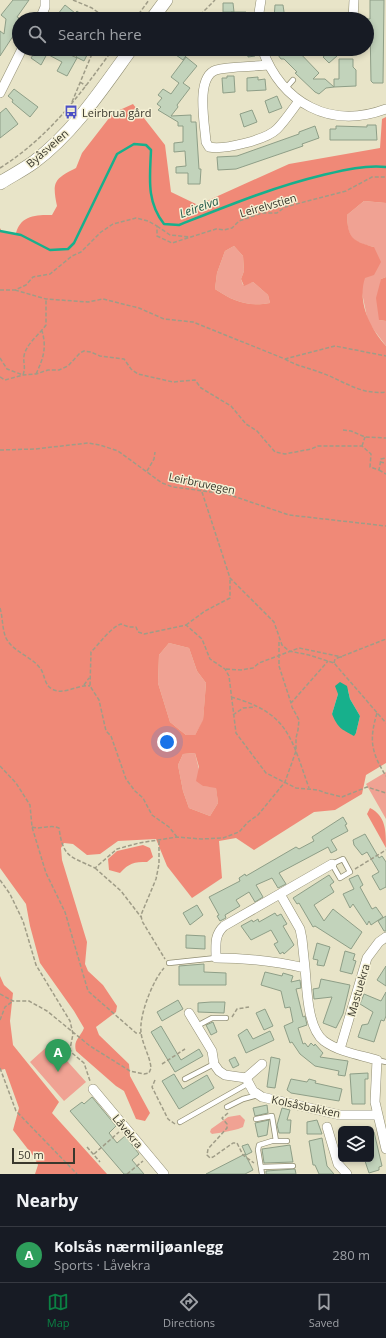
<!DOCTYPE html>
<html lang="en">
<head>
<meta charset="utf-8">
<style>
  body { margin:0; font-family:"Open Sans",sans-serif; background:#242831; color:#f1f3f6 }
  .controls { position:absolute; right:12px; bottom:12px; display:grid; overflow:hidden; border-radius:6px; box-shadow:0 2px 6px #0003 }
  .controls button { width:36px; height:36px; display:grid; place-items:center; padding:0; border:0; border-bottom:1px solid #363941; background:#171b24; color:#f1f3f6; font:20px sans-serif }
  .scale { position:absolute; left:12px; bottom:10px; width:63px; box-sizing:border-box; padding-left:4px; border:2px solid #3a382d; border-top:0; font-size:11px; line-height:14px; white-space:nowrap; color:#3a382d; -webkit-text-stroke:3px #f5f1d5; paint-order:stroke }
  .you { position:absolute; left:167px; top:742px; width:14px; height:14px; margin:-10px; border:3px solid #fff; border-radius:50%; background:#1a73e8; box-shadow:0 0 0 6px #1a73e833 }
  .badge { display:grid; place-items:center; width:26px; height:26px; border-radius:50%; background:#0b8043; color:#fff; font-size:13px; font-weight:700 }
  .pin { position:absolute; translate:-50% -33px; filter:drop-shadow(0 1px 2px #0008) }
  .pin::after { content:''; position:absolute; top:21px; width:14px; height:12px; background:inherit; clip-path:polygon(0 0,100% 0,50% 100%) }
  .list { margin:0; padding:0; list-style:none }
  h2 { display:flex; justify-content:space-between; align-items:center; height:52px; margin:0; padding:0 16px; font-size:17px }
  h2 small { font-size:13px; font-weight:400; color:#9ea1a6 }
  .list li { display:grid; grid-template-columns:26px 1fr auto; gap:12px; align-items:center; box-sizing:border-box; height:56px; padding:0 16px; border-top:1px solid #363941 }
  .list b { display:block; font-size:15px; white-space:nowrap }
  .list p { margin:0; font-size:13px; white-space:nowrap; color:#9ea1a6 }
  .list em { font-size:13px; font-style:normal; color:#9ea1a6 }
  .icon { flex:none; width:22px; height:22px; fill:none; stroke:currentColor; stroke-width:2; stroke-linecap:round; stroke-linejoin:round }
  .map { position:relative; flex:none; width:386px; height:1174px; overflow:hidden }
  .search { position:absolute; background:#171b24; box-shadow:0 2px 6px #0003; left:12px; right:12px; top:12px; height:44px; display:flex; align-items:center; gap:10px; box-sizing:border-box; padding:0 14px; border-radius:22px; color:#9ea1a6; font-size:15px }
  .sheet { height:108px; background:#171b24 }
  nav { display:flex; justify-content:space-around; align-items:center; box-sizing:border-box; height:56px; border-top:1px solid #363941; background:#171b24; font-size:11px; color:#9ea1a6 }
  nav a { display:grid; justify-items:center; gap:2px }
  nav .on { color:#0b8043 }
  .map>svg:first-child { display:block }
  .green { fill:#f0a293 }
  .forest { fill:#f08977; fill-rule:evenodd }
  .water { fill:#17b08c }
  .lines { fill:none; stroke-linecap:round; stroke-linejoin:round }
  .stream { stroke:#17b08c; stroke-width:2.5 }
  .building { fill:#c2d3bb; stroke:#8e9e87 }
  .lane-casing { stroke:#918e73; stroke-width:6 }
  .street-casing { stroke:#918e73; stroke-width:10 }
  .secondary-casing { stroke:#918e73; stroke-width:14 }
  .path { stroke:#9f9c87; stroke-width:1.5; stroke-dasharray:4 2; stroke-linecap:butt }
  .lane { stroke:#fff; stroke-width:4.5 }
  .street { stroke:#fff; stroke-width:9 }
  .secondary { stroke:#fff; stroke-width:13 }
  .labels { text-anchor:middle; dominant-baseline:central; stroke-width:3; stroke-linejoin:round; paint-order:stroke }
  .poi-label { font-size:11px; fill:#3a382d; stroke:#f5f1d5; text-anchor:start }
  .street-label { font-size:11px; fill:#3a382d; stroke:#f5f1d5 }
  .water-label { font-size:12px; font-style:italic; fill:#275d4d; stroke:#f5f1d5 }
</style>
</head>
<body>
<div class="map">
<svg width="386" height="1174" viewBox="0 0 386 1174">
  <rect width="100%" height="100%" fill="#e8e4c8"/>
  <!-- green -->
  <path class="green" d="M 364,201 L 386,203 L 386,277 L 381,279 L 379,320 L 386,321 L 386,346 L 368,322 L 361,288 L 374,247 C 351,241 348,239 347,215 Z
    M 234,246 L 243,256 L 244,271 L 241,279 L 243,285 L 253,282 L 268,295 L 270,303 C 247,307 233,301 215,289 L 217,273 L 225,251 Z
    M 169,643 L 189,648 L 197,671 L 206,683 L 203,721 L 195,735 L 186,735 L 170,722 L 158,683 L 159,655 Z
    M 195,753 L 203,786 L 216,787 L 218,803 L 210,816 L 189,808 L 183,791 L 178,765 L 183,754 Z
    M 386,772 L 386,819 L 366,784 Z
    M 51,1043 L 86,1082 L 64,1101 L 30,1062 Z
    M 240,1115 L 245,1120 L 243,1127 C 238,1130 219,1133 212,1134 L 210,1132 L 211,1129 L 228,1117 Z"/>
  <!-- forest -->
  <path class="forest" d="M 133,104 L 165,145 L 171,192 L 198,205 L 289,164 L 380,148 L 382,119 L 386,117 L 386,203 L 364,201 L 347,215 C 348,238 352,241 374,247 L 381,262 L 374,275 L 365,278 C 357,302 370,328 386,346 L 386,763 L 366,775 L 362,794 L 335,810 L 314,812 L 254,850 L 236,838 L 219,841 L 222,878 L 192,898 L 167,866 L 156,839 L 118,841 L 100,854 L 87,855 L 73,844 L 64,843 L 61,848 L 62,860 L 87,942 L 85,964 L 88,971 L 103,985 L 117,1006 L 116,1012 L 96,1027 L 99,1035 L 129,1064 L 130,1076 L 150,1113 L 145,1121 L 136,1119 L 124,1091 L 116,1086 L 76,1051 C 73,1040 80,1038 84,1028 L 74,1011 L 40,963 L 30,926 L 26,904 L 0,868 L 0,228 L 2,232 L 16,233 C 21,215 36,215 52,215 L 57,206 C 52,182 54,179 76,168 L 82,153 L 113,113 ZM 234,246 L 243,256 L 244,271 L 241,279 L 244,286 L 253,282 L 268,295 L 270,303 C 247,307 233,301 215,289 L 217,273 L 225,251 ZM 169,643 L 189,648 L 197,671 L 206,683 L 203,720 L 195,735 L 186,735 L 170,722 L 158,683 L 159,655 ZM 348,690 L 350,699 L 360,716 L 356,733 L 352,735 L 332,714 L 338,694 ZM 195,753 L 199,767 L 196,781 L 203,786 L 216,788 L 218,803 L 210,816 L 189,808 L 183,791 L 178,765 L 183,754 Z
    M 386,277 L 386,321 L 379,320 L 376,298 L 381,279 Z
    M 370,808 C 386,816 386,831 386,848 L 367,814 Z
    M 143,845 L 150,848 L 153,857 L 147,862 C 134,862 129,863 120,873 L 109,870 L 108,859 L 117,851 Z
    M 0,976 L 4,985 L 13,993 L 10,1021 L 13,1045 L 59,1102 L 52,1113 L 107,1174 L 35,1174 L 38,1165 L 34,1157 L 13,1130 L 19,1108 L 5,1069 L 0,1070 Z"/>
  <!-- water -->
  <path class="water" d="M 340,682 L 347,686 L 350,699 L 360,716 L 356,733 L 354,736 C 341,729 338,728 332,714 L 338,694 L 335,686 Z"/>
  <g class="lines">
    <!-- stream -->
    <path class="stream" d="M 0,231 L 21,235 L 50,250 L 68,249 L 74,243 L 117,154 L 134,144 L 146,145 L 151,150 C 150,177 146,201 164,224 L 179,225 C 227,206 273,187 323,175 C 344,170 364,165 386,167"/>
  </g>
  <!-- building -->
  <path class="building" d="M 13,0 L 29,0 L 17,17 L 19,18 L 19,27 L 0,56 L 0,31 L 4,34 L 6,19 L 1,15 Z
    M 370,0 L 384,0 L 383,83 L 373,83 L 371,81 L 370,25 L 367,25 L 367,19 L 370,19 Z
    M 223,3 L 233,3 L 234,12 L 223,12 Z
    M 65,5 L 75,13 L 77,11 L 87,19 L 54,19 Z
    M 275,5 L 283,5 L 285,19 L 274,19 Z
    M 231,12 L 246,12 L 246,19 L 231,19 Z
    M 37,49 L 58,49 L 77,58 L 67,76 L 57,71 L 62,62 L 47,54 L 41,65 L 31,58 Z
    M 80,49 L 90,49 L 84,61 L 76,57 Z
    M 180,49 L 191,49 L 183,60 L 176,55 Z
    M 247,49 L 255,49 L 255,56 L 248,57 Z
    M 284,49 L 296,49 L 319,73 L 313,79 L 325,79 L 334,87 L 326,88 L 319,94 L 315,92 L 295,73 L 297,72 L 284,59 L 281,59 L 278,55 Z
    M 331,50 L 337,56 L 329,63 L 323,57 Z
    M 186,57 L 197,66 L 183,83 L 190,88 L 177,105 L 178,107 L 171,116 L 191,115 L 191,122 L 196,122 L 199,169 L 201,169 L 200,184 L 188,184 L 188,173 L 176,173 L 176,167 L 186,166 L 185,151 L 174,152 L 174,143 L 183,142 L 183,126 L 178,126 L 178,122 L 158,110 L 161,107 L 157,104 L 162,98 L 158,95 L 163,89 L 171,94 L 179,83 L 171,77 Z
    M 339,59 L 353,59 L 353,67 L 356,70 L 356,86 L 334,87 L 334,79 L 339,79 Z
    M 227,76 L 234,76 L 235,92 L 223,93 L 222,78 L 227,78 Z
    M 258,77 L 258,80 L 265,79 L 266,90 L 247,91 L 247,78 Z
    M 14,89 L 38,107 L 30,117 L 12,102 L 13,100 L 8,96 Z
    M 277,96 L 282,108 L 269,113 L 265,101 Z
    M 6,108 L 18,124 L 0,138 L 0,113 Z
    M 252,110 L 257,122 L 244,127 L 240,114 Z
    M 367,125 L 376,125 L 377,140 L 330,140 L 330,129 L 336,129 L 336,126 L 367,127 Z
    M 315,126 L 319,138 L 302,144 L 303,146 L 236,169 L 218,170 L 217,157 L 237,156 L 299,134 L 299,132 Z
    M 343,817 L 347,824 L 345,825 L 348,831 L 331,840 L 337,850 L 331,853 L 328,847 L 279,873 L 286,884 L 278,888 L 272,878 L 256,885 L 263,897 L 255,902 L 249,892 L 236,900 L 240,906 L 225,915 L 226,918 L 220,921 L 217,916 L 219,915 L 209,897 L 240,881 L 239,878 L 245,874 L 246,876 L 296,847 L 299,849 L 314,841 L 312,837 Z
    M 365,834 L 379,858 L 382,856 L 386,862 L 386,887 L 380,890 L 372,876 L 379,872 L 367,852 L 362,855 L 354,845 L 353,840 Z
    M 329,875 L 334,882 L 330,885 L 334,892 L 314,905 L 324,921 L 333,909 L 362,932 L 351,949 L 315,926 L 313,927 L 299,903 L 297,904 L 293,898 Z
    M 358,875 L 363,885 L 360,887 L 372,909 L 376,907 L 383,917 L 371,925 L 369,921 L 367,925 L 353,904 L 350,908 L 343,894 L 354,889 L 349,879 Z
    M 197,905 L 203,915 L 190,925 L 183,913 Z
    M 275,913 L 277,916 L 281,914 L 287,924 L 283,926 L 294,945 L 284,954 L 283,952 L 280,954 L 274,944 L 278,942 L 271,930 L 251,940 L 241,926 L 252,920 L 253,922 L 258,919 L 259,922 Z
    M 386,916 L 386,931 L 384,931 L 378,921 Z
    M 186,935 L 205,936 L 205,949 L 186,948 Z
    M 317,943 L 330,947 L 324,966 L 317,965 L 318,960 L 313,959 Z
    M 345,951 L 355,954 L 353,960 L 356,961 L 352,974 L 340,971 Z
    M 204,964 L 204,972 L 226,973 L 226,985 L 179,985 L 179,966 Z
    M 386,966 L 386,986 L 377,980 Z
    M 265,972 L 282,976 L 283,973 L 293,976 L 291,982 L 300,980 L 301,988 L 296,989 L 303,1017 L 305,1016 L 307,1025 L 298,1028 L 303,1044 L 305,1043 L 308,1047 L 311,1043 L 314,1046 L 315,1044 L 323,1053 L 320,1057 L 348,1061 L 345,1076 L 338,1075 L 339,1071 L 315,1066 L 300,1054 L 292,1042 L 290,1043 L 284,1026 L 293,1022 L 290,1007 L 285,1008 L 281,991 L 261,985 Z
    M 321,979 L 350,985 L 343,1014 L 336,1028 L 323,1023 L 332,997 L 314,999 L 313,989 L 319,988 Z
    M 386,992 L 386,1016 L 384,1021 L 381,1020 L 374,1042 L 361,1038 L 358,1037 L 362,1025 L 368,1024 L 373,1012 L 360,1004 L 364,994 L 381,1001 Z
    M 178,1000 L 183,1009 L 162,1021 L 157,1012 Z
    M 211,1002 L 225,1002 L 224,1013 L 198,1012 L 198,1003 Z
    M 265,1009 L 273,1026 L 264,1030 L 256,1013 Z
    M 213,1022 L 217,1032 L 211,1035 L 206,1025 Z
    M 161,1026 L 181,1060 L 199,1049 L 203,1056 L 175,1072 L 151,1032 Z
    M 247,1029 L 253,1039 L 270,1031 L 274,1040 L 246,1053 L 238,1035 Z
    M 235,1057 L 239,1065 L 233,1068 L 229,1060 Z
    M 271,1057 L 280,1059 L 275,1088 L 267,1087 Z
    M 368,1073 L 368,1079 L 365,1079 L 365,1104 L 352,1104 L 350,1074 Z
    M 174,1074 L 183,1089 L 207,1075 L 214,1088 L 179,1109 L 162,1081 Z
    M 291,1079 L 307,1082 L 309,1079 L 316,1081 L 315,1083 L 342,1089 L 339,1101 L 291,1093 L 287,1090 Z
    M 92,1097 L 116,1126 L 109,1133 L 117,1143 L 125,1136 L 139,1154 L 132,1160 L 144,1174 L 124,1174 L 70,1111 L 82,1102 L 84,1104 Z
    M 267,1105 L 268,1113 L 255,1116 L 253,1108 Z
    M 282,1108 L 290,1110 L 287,1120 L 291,1120 L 290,1133 L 279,1133 L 277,1125 Z
    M 269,1120 L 267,1135 L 258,1137 L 255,1123 Z
    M 317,1120 L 322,1134 L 307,1134 L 307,1122 Z
    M 371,1132 L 374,1132 L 382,1166 L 379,1167 L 379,1170 L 369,1173 L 365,1161 L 365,1159 L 371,1159 Z
    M 322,1138 L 327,1166 L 334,1174 L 319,1174 L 315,1165 L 313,1165 L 309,1141 Z
    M 248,1144 L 252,1152 L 246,1155 L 242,1146 Z
    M 290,1145 L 293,1162 L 264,1163 L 262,1149 Z
    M 245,1154 L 253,1170 L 245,1174 L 206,1174 Z
    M 295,1169 L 296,1174 L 266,1174 L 266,1171 Z"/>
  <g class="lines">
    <!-- lane casing -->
    <g class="lane-casing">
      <path id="lane" d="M 286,88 L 293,80
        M 343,859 L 350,872 L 340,878 L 332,864 Z
        M 169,963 L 216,958
        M 197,1026 L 212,1018 L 226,1018
        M 377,1060 L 386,1062
        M 185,1079 L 214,1064
        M 227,1107 L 243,1099 L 258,1095
        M 256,1119 L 272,1116 L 276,1141
        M 180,1122 L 249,1083
        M 261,1167 L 293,1166
        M 262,1174 L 258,1150 L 259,1145 L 272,1141 L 287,1141"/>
    </g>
    <!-- street casing -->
    <g class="street-casing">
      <path id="street" d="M 40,19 L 45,7 L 45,0
        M 258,19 L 261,0
        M 353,19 L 354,0
        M 262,49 C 282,103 330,130 386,109
        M 268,65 C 252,67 230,66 216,70 C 195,77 205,125 206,142 L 209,147 C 224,150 266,140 277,129 C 285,121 292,110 299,101
        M 0,93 L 22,49
        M 280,894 L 300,929 L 302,939 L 305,968 C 275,961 247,958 216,958 C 216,945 214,935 224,926 L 332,864
        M 305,968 C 307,988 307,1028 324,1041 C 339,1052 360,1055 377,1060 L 375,1102 L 386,1149
        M 189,1013 L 212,1051 L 214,1064 L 219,1071 L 225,1075 L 246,1078 L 253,1091 L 262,1097 L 340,1115 L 377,1115
        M 340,1049 L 367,958 L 379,942 L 386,937
        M 246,1078 L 262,1064
        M 93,1089 L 164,1174
        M 327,1127 L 338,1164 L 347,1174"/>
    </g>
    <!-- secondary casing -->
    <g class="secondary-casing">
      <path id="secondary" d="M 152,19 L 166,0
        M 0,183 C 11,176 23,170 34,162 C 74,132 102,89 131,49"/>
    </g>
    <!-- path -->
    <path class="path" d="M 73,0 L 92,8 L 107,19
      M 135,19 L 149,0
      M 196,19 L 215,0
      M 149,49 L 154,52 L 161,51 L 163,49
      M 80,82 L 86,86
      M 72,102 L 94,49
      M 0,168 C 49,137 79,96 113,49
      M 157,226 L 170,235 L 190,237
      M 0,290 L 15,290 L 26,285 L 33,277 L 50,274 L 72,256 L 81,252 L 101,232 L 113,224 L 136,218 L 148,221 L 157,226 L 157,236 L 172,243 L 216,229 L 224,230 L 232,228 L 239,221 L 262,213 L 277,213 L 285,207 L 346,191 L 372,177 L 386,177
      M 15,290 L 46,299 L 88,302 L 103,299 L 139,308 L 164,319 L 193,322 L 285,359 L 335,346 L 386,356
      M 0,358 L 7,369 L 23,375
      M 285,359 C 296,366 309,368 322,373 C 344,381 360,395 386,392
      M 36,374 C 43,359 47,348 42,331
      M 23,375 C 26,367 23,363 24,356 C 26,344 39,335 46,325 L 46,299
      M 0,377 L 5,380 L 23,375 L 36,374 L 48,370 L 59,370 L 68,366 L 80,353 L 84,351 L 91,352 L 100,356 L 124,359 L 131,369 L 138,374 L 173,382 L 195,380 L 201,388 L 231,406 L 246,424 L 257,431 L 275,452 L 285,454 L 311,449 L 318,446 L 362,446 L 371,454 L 370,467 L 379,470 L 381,459 L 386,458
      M 343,430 L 351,431 L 365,437 L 386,438
      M 362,446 L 365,437
      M 0,450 L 35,449 L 88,443 L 100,445 L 118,451 L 162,483 L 173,487 L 227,494 L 289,515 L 386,526
      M 380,462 L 386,463
      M 379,470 L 386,474
      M 147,471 L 154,459 L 155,452
      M 202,492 L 230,578 L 274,622 L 282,645 L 289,651 L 309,655 L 334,663 L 386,723
      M 0,608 C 3,618 2,629 6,638 C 13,652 31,656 40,668 C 45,674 44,685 52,689 C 64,696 77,684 90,686
      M 186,625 L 205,611 L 230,598 L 230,578
      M 279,642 L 279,666 L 291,703
      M 334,663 L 335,659 L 386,639
      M 226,669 L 241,670 L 253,668 L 259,663 L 299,648 L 342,657
      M 84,685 L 89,678
      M 231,697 C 289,713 291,738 309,788
      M 377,713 C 369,740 371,752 386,776
      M 233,715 L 243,708 L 255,707
      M 0,766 L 16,783 L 30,805 L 32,827 L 46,873 L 65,912 L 88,991 L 136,1033 L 141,1033
      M 32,827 C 41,830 50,824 59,828 C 63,858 70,856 95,868 L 117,849 L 139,843 L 177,837 L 201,839 L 223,838 L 239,832 L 248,822 L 258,815 L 285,782 L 296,751 L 296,738 L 298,730 L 299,720 L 292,707 L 291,703 L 328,661
      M 177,837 L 169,827 L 152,815 L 143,798 L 135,791 L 126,779 L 111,736 L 106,731 L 99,700 L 90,686 L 91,652 C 100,643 110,628 121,624 L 129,627 L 136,627 L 138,632 L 144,634 L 186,625 L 202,639 L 210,659 L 225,669 L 229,676 L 236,733 L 266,773 L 296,788 L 318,790 L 326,793 L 342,797 L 367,787 L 386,793
      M 159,841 L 159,864 L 156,879 L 141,915 L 142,921 L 165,959
      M 95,868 L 121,891 L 141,917
      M 355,869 L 386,850
      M 0,880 L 10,894 L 23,921 L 36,965 L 70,1021 L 73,1034 L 70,1049 L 72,1053 L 84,1063 L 90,1081
      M 0,994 L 13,1001 L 29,1001 L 47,1011 L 90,1046 L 130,1071 L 144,1074 L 149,1073 L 151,1068 C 150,1056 142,1044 141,1032 C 139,1015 153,980 164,968
      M 232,1017 L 237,1009 L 249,1007
      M 0,1020 L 5,1007 L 13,1001
      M 162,1064 L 185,1049
      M 0,1068 L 16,1111 L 77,1174
      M 155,1080 L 152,1087 L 168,1119 L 175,1124
      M 228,1113 L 222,1118 L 227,1124 L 227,1128 L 208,1149 L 207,1155 L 210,1158 L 213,1157 L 233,1143 L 237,1143 L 243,1155 L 254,1163
      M 87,1147 L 100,1162
      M 94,1154 L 119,1132
      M 127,1174 L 143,1161"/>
    <!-- lane -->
    <use href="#lane" class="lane"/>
    <!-- street -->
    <use href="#street" class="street"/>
    <!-- secondary -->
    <use href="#secondary" class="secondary"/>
  </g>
  <!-- icons -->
  <defs>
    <g id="bus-bare" transform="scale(1.08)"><path d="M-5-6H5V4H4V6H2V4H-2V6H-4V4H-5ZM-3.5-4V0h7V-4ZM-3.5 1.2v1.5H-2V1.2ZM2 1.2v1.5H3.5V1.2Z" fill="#4c50c6" stroke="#f5f1d5" stroke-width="2.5" paint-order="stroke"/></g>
  </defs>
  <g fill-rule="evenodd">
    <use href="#bus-bare" x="71" y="112"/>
  </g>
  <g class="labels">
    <!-- poi labels -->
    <g class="poi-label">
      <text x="82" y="112">Leirbrua gård</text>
    </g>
    <!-- street labels -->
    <g class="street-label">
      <text transform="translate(47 148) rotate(-41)">Byåsveien</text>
      <text transform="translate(268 205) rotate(-16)">Leirelvstien</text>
      <text transform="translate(202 483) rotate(12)">Leirbruvegen</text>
      <text transform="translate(358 990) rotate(-74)">Mastuekra</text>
      <text transform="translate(306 1106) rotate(12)">Kolsåsbakken</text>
      <text transform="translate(128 1131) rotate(50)">Låvekra</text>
    </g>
    <!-- water labels -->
    <g class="water-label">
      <text transform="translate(199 207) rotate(-20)">Leirelva</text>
    </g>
  </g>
</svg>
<div class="controls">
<button><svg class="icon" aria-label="layers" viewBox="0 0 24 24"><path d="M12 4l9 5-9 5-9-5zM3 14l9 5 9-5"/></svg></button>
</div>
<div class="scale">50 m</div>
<div class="you"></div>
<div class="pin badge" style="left:58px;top:1072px;background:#2e9e5b">A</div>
<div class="search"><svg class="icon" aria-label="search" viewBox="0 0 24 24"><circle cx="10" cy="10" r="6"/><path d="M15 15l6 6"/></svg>Search here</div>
</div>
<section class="sheet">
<h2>Nearby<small></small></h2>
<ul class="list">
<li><span class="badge" style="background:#2e9e5b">A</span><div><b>Kolsås nærmiljøanlegg</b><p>Sports · Låvekra</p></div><em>280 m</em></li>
</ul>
</section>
<nav>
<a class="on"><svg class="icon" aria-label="map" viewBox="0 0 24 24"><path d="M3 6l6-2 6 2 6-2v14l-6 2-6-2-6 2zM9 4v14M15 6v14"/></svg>Map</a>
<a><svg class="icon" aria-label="directions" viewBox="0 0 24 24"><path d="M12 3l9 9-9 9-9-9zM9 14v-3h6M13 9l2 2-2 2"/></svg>Directions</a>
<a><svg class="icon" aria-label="saved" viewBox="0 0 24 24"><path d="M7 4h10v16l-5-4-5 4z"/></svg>Saved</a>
</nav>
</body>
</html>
